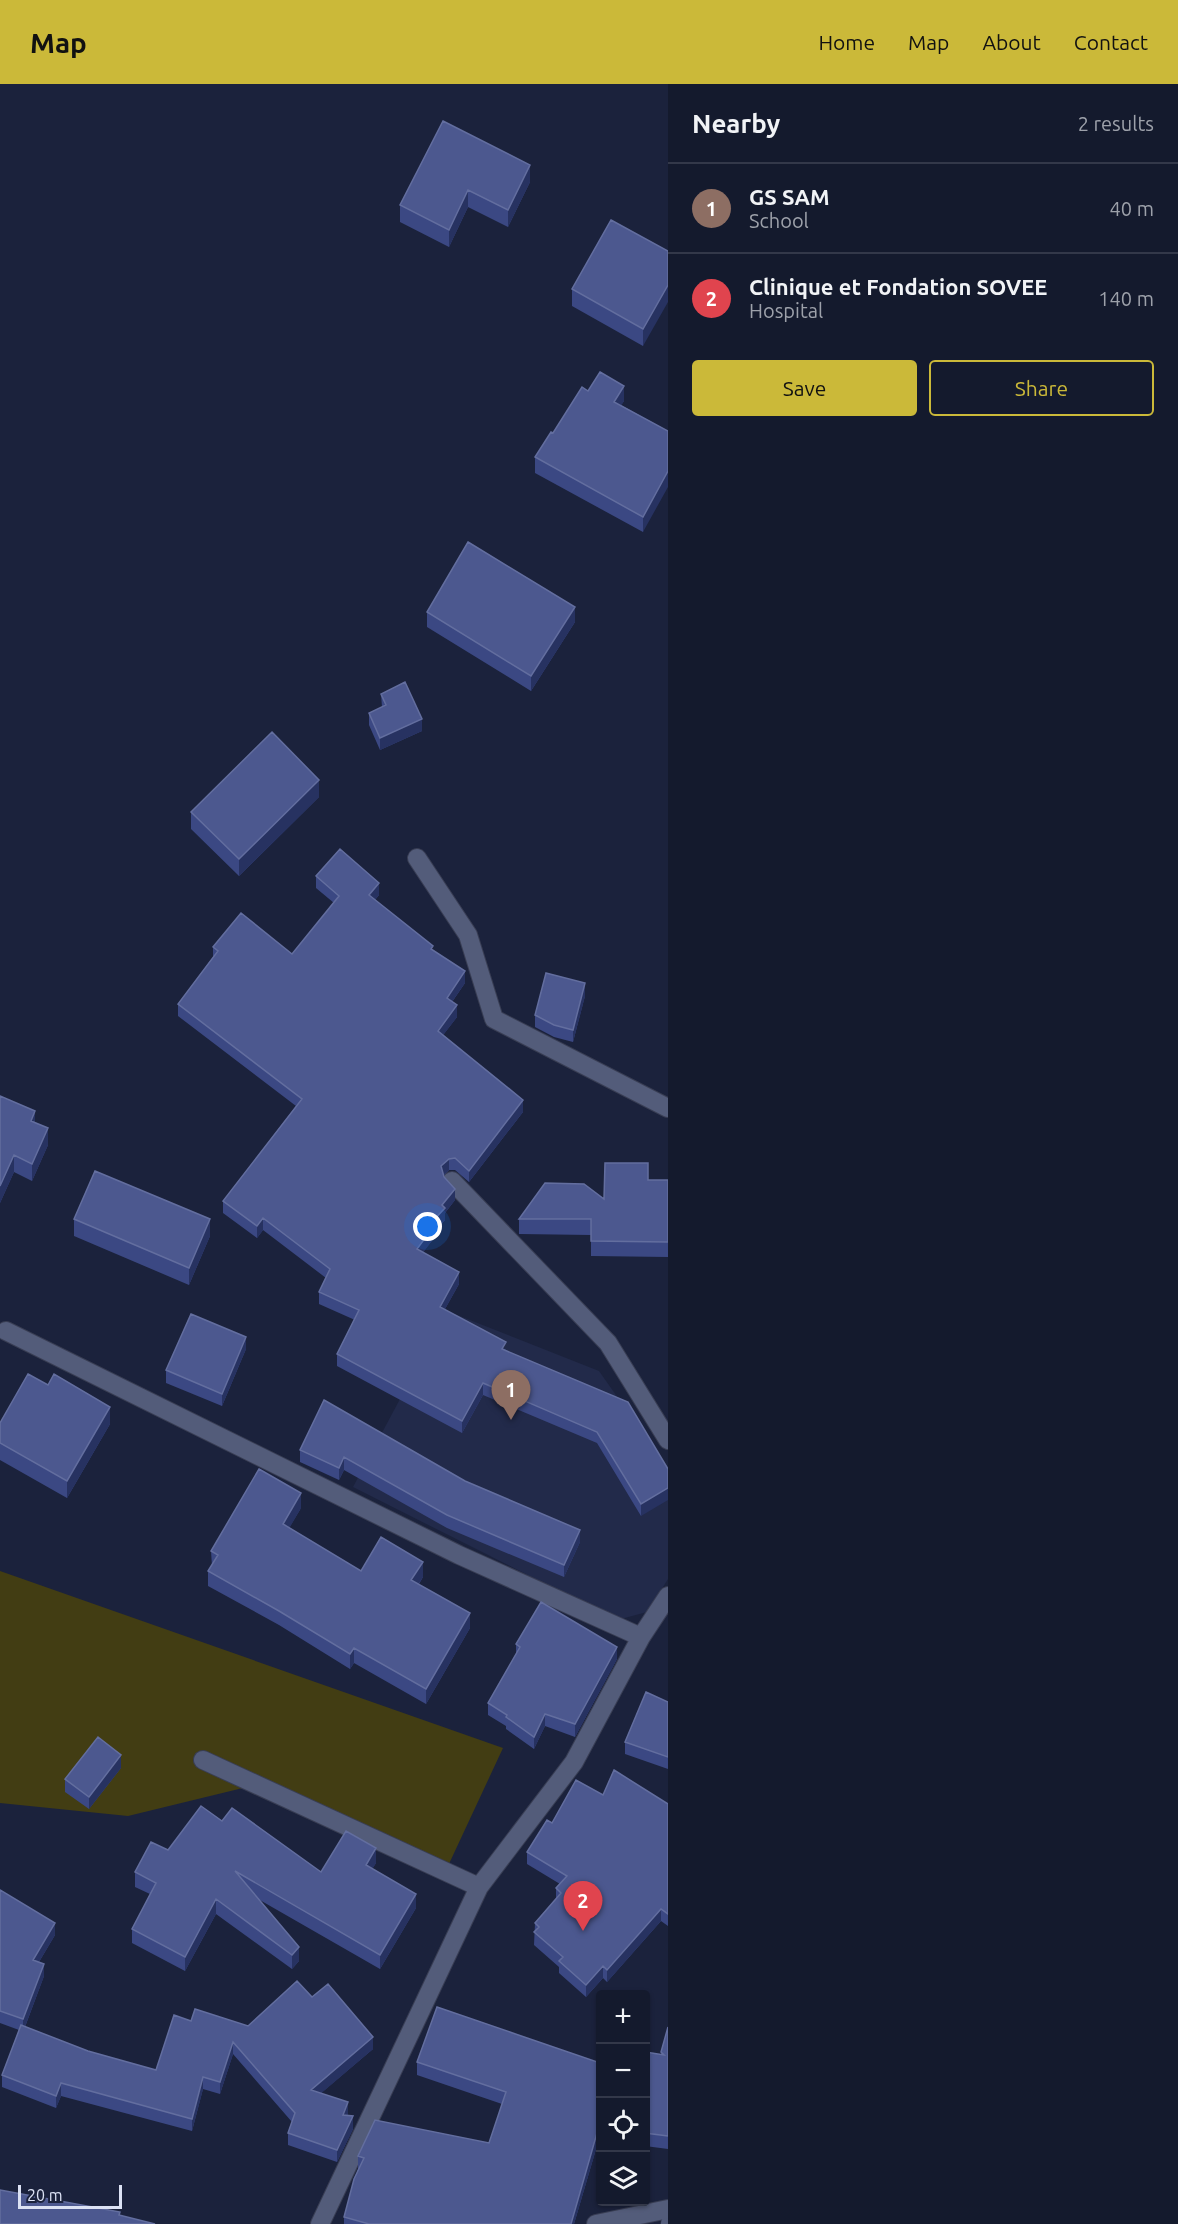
<!DOCTYPE html>
<html lang="en">
<head>
<meta charset="utf-8">
<style>
  body { margin:0; font-family:Ubuntu,sans-serif; background:#1d2335; color:#f1f3f6 }
  .controls { position:absolute; right:18px; bottom:18px; display:grid; overflow:hidden; border-radius:6px; box-shadow:0 2px 4px #0004 }
  .controls button { width:54px; height:54px; display:grid; place-items:center; padding:0; border:0; border-bottom:2px solid #333849; background:#141a2d; color:#f1f3f6; font:30px sans-serif }
  .scale { position:absolute; left:18px; bottom:15px; width:104px; box-sizing:border-box; padding-left:6px; border:3px solid #dce2f4; border-top:0; font-size:16px; line-height:21px; white-space:nowrap; color:#dce2f4; -webkit-text-stroke:4px #1b223c; paint-order:stroke }
  .you { position:absolute; left:428px; top:1143px; width:21px; height:21px; margin:-15px; border:4px solid #fff; border-radius:50%; background:#1a73e8; box-shadow:0 0 0 9px #1a73e833 }
  .badge { display:grid; place-items:center; width:39px; height:39px; border-radius:50%; background:#cbb939; color:#fff; font-size:20px; font-weight:700 }
  .pin { position:absolute; translate:-50% -50px; filter:drop-shadow(0 2px 3px #0008) }
  .pin::after { content:''; position:absolute; top:32px; width:21px; height:18px; background:inherit; clip-path:polygon(0 0,100% 0,50% 100%) }
  .list { margin:0; padding:0; list-style:none }
  h2 { display:flex; justify-content:space-between; align-items:center; height:78px; margin:0; padding:0 24px; font-size:26px }
  h2 small { font-size:20px; font-weight:400; color:#9da1aa }
  .list li { display:grid; grid-template-columns:39px 1fr auto; gap:18px; align-items:center; box-sizing:border-box; height:90px; padding:0 24px; border-top:2px solid #333849 }
  .list b { display:block; font-size:22px; white-space:nowrap }
  .list p { margin:0; font-size:20px; white-space:nowrap; color:#9da1aa }
  .list em { font-size:20px; font-style:normal; color:#9da1aa }
  .actions { display:flex; gap:12px; padding:18px 24px }
  .actions a { flex:1; padding:14px 0; border:2px solid #cbb939; border-radius:6px; text-align:center; font-size:21px; color:#cbb939 }
  .actions .main { background:#cbb939; color:#111 }
  .icon { flex:none; width:33px; height:33px; fill:none; stroke:currentColor; stroke-width:2; stroke-linecap:round; stroke-linejoin:round }
  .map { position:relative; flex:none; width:668px; height:2140px; overflow:hidden }
  header { display:flex; align-items:center; gap:36px; box-sizing:border-box; height:84px; padding:0 30px; background:#cbb939; color:#111 }
  header strong { font-size:28px }
  nav { display:flex; gap:33px; margin-inline-start:auto; font-size:21px }
  main { display:flex }
  aside { flex:1; background:#141a2d }
  .map>svg:first-child { display:block }
  .built { fill:#222a4a }
  .green { fill:#423d13 }
  .lines { fill:none; stroke-linecap:round; stroke-linejoin:round }
  .lane-casing { stroke:#393e54; stroke-width:15 }
  .street-casing { stroke:#393e54; stroke-width:20 }
  .lane { stroke:#535c7a; stroke-width:14 }
  .street { stroke:#535c7a; stroke-width:18 }
  .wall { fill:#3b4883 }
  .shaded-wall { fill:#273261 }
  .building { fill:#4c588f; stroke:#636e9f; stroke-width:1.5 }
</style>
</head>
<body>
<header>
<strong>Map</strong>
<nav><a>Home</a><a>Map</a><a>About</a><a>Contact</a></nav>
</header>
<main>
<div class="map">
<svg width="668" height="2140" viewBox="0 0 668 2140">
  <rect width="100%" height="100%" fill="#1b223c"/>
  <!-- built -->
  <path class="built" d="M 447,1227 L 599,1287 L 668,1385 L 668,1495 L 647,1528 L 617,1536 L 353,1403 Z"/>
  <!-- green -->
  <path class="green" d="M 0,1487 L 503,1664 L 448,1782 L 247,1703 L 128,1732 L 0,1719 Z"/>
  <g class="lines">
    <!-- lane casing -->
    <g class="lane-casing">
      <path id="lane" d="M 668,2140 L 668,2139"/>
    </g>
    <!-- street casing -->
    <g class="street-casing">
      <path id="street" d="M 417,774 L 468,851 L 494,935 L 668,1024
        M 452,1097 L 608,1259 L 668,1356
        M 6,1247 L 459,1471 L 641,1553
        M 203,1676 L 479,1803
        M 320,2140 L 479,1803 L 574,1678 L 641,1553 L 668,1512
        M 596,2140 L 668,2125"/>
    </g>
    <!-- lane -->
    <use href="#lane" class="lane"/>
    <!-- street -->
    <use href="#street" class="street"/>
  </g>
  <!-- wall -->
  <path class="wall" d="M 443,37 L 530,98 L 508,143 L 468,123 L 449,163 L 400,138 L 400,121 Z
    M 668,167 L 643,262 L 572,222 L 572,205 Z
    M 588,307 L 624,317 L 621,321 L 668,347 L 643,448 L 535,389 L 535,373 L 553,349 Z
    M 427,528 L 575,538 L 531,607 L 427,543 Z
    M 381,610 L 422,647 L 380,666 L 369,641 L 369,629 L 382,623 Z
    M 319,713 L 239,792 L 191,745 L 191,728 Z
    M 316,792 L 379,811 L 375,816 L 433,866 L 465,899 L 452,918 L 457,933 L 443,951 L 523,1028 L 469,1098 L 455,1086 L 449,1086 L 443,1092 L 455,1116 L 445,1129 L 445,1136 L 434,1148 L 434,1154 L 423,1168 L 459,1200 L 445,1225 L 506,1266 L 668,1385 L 641,1432 L 597,1359 L 483,1311 L 462,1349 L 337,1282 L 337,1270 L 355,1236 L 319,1220 L 319,1208 L 326,1194 L 263,1146 L 257,1154 L 223,1129 L 223,1117 L 296,1022 L 178,932 L 178,920 L 213,873 L 213,863 L 292,870 L 334,819 L 316,804 Z
    M 585,912 L 573,958 L 554,953 L 535,943 L 535,931 Z
    M 0,1012 L 35,1039 L 48,1061 L 32,1097 L 14,1088 L 0,1119 Z
    M 648,1096 L 668,1096 L 668,1173 L 591,1172 L 591,1151 L 519,1150 L 519,1135 L 604,1115 Z
    M 74,1135 L 210,1152 L 189,1201 L 74,1152 Z
    M 246,1265 L 222,1322 L 166,1299 L 166,1286 Z
    M 324,1316 L 465,1397 L 580,1458 L 564,1493 L 447,1444 L 344,1386 L 339,1396 L 300,1378 L 300,1366 Z
    M 0,1339 L 110,1340 L 67,1414 L 0,1376 Z
    M 301,1424 L 289,1444 L 361,1487 L 423,1493 L 419,1500 L 470,1544 L 426,1620 L 354,1579 L 350,1585 L 279,1541 L 208,1502 L 208,1487 L 212,1482 L 211,1467 Z
    M 516,1560 L 617,1575 L 575,1653 L 545,1642 L 534,1665 L 506,1645 L 506,1642 L 488,1631 L 488,1619 L 516,1571 Z
    M 668,1618 L 668,1685 L 625,1670 L 625,1658 Z
    M 121,1684 L 89,1725 L 65,1708 L 65,1695 Z
    M 603,1711 L 668,1720 L 668,1842 L 661,1837 L 607,1898 L 603,1894 L 586,1913 L 559,1889 L 559,1883 L 534,1861 L 535,1839 L 556,1815 L 556,1804 L 560,1800 L 527,1780 L 527,1768 L 552,1739 Z
    M 222,1737 L 321,1788 L 376,1779 L 372,1785 L 416,1824 L 380,1885 L 258,1815 L 299,1877 L 292,1885 L 216,1830 L 185,1887 L 132,1859 L 132,1845 L 150,1810 L 135,1803 L 135,1788 L 168,1766 Z
    M 0,1806 L 55,1851 L 39,1878 L 44,1892 L 25,1943 L 88,1967 L 156,1986 L 191,1937 L 248,1942 L 312,1913 L 373,1965 L 321,2009 L 348,2030 L 347,2031 L 353,2045 L 337,2078 L 288,2061 L 288,2049 L 292,2038 L 233,1970 L 220,2010 L 203,2005 L 192,2047 L 61,2012 L 56,2024 L 2,2003 L 2,1991 L 19,1946 L 0,1939 Z
    M 668,1943 L 668,2065 L 645,2062 L 645,1968 L 661,1971 Z
    M 600,1976 L 600,2055 L 599,2055 L 574,2140 L 344,2140 L 344,2133 L 358,2085 L 358,2072 L 489,2059 L 502,2020 L 417,1991 L 417,1978 L 600,1979 Z"/>
  <!-- shaded-wall -->
  <path class="shaded-wall" d="M 530,81 L 530,98 L 508,143 L 508,126 Z
    M 468,106 L 468,123 L 449,163 L 449,146 Z
    M 668,201 L 668,218 L 643,262 L 643,245 Z
    M 624,302 L 624,317 L 614,333 L 614,318 Z
    M 668,387 L 668,403 L 643,448 L 643,433 Z
    M 575,523 L 575,538 L 531,607 L 531,592 Z
    M 422,635 L 422,647 L 380,666 L 380,654 Z
    M 319,696 L 319,713 L 239,792 L 239,775 Z
    M 379,799 L 379,811 L 369,823 L 369,811 Z
    M 465,887 L 465,899 L 447,925 L 447,914 Z
    M 585,899 L 585,912 L 573,958 L 573,946 Z
    M 457,921 L 457,933 L 438,958 L 438,947 Z
    M 523,1016 L 523,1028 L 469,1098 L 469,1087 Z
    M 35,1027 L 35,1044 L 31,1037 Z
    M 48,1044 L 48,1061 L 32,1097 L 32,1080 Z
    M 14,1071 L 14,1088 L 0,1119 L 0,1102 Z
    M 449,1075 L 449,1086 L 441,1093 L 441,1082 Z
    M 455,1105 L 455,1116 L 445,1129 L 445,1136 L 434,1148 L 434,1154 L 417,1177 L 417,1165 L 430,1140 L 442,1121 Z
    M 263,1134 L 263,1146 L 257,1154 L 257,1142 Z
    M 210,1135 L 210,1152 L 189,1201 L 189,1184 Z
    M 459,1188 L 459,1200 L 440,1234 L 440,1223 Z
    M 246,1253 L 246,1265 L 222,1322 L 222,1310 Z
    M 483,1299 L 483,1311 L 462,1349 L 462,1337 Z
    M 110,1323 L 110,1340 L 67,1414 L 67,1397 Z
    M 344,1373 L 344,1386 L 339,1396 L 339,1384 Z
    M 668,1404 L 668,1416 L 641,1432 L 641,1420 Z
    M 301,1409 L 301,1424 L 283,1455 L 283,1440 Z
    M 580,1446 L 580,1458 L 564,1493 L 564,1481 Z
    M 423,1478 L 423,1493 L 411,1511 L 411,1496 Z
    M 470,1529 L 470,1544 L 426,1620 L 426,1605 Z
    M 617,1563 L 617,1575 L 575,1653 L 575,1640 Z
    M 354,1564 L 354,1579 L 350,1585 L 350,1570 Z
    M 545,1630 L 545,1642 L 534,1665 L 534,1653 Z
    M 121,1671 L 121,1684 L 89,1725 L 89,1713 Z
    M 376,1764 L 376,1779 L 366,1795 L 366,1781 Z
    M 416,1810 L 416,1824 L 380,1885 L 380,1871 Z
    M 216,1815 L 216,1830 L 185,1887 L 185,1873 Z
    M 661,1825 L 661,1837 L 607,1898 L 607,1886 Z
    M 55,1839 L 55,1851 L 33,1888 L 33,1876 Z
    M 299,1863 L 299,1877 L 292,1885 L 292,1871 Z
    M 44,1880 L 44,1892 L 23,1948 L 23,1935 Z
    M 603,1882 L 603,1894 L 586,1913 L 586,1901 Z
    M 373,1953 L 373,1965 L 311,2018 L 311,2006 Z
    M 233,1958 L 233,1970 L 220,2010 L 220,1998 Z
    M 203,1993 L 203,2005 L 192,2047 L 192,2035 Z
    M 61,1999 L 61,2012 L 56,2024 L 56,2012 Z
    M 348,2018 L 348,2030 L 343,2043 L 343,2031 Z
    M 353,2032 L 353,2045 L 337,2078 L 337,2066 Z
    M 599,2042 L 599,2055 L 574,2140 L 571,2140 Z"/>
  <!-- building -->
  <path class="building" d="M 443,37 L 530,81 L 508,126 L 468,106 L 449,146 L 400,121 Z
    M 611,136 L 668,167 L 668,201 L 643,245 L 572,205 Z
    M 600,288 L 624,302 L 614,318 L 668,347 L 668,387 L 643,433 L 535,373 L 551,348 L 553,349 L 582,303 L 588,307 Z
    M 468,458 L 575,523 L 531,592 L 427,528 Z
    M 405,598 L 422,635 L 380,654 L 369,629 L 386,621 L 381,610 Z
    M 272,648 L 319,696 L 239,775 L 191,728 Z
    M 340,765 L 379,799 L 369,811 L 433,862 L 431,865 L 465,887 L 447,914 L 457,921 L 438,947 L 523,1016 L 469,1087 L 455,1074 L 449,1075 L 441,1082 L 444,1093 L 455,1105 L 442,1121 L 445,1124 L 430,1140 L 434,1142 L 417,1165 L 459,1188 L 440,1223 L 506,1258 L 502,1265 L 628,1318 L 668,1385 L 668,1404 L 641,1420 L 597,1348 L 483,1299 L 462,1337 L 337,1270 L 359,1226 L 319,1208 L 330,1185 L 263,1134 L 257,1142 L 223,1117 L 302,1015 L 178,920 L 218,867 L 213,863 L 241,829 L 292,870 L 339,812 L 316,792 Z
    M 546,889 L 585,899 L 573,946 L 554,941 L 535,931 Z
    M 0,1012 L 35,1027 L 31,1037 L 48,1044 L 32,1080 L 14,1071 L 0,1102 Z
    M 605,1079 L 648,1079 L 648,1096 L 668,1096 L 668,1158 L 591,1157 L 591,1135 L 519,1135 L 545,1099 L 584,1100 L 604,1115 Z
    M 95,1087 L 210,1135 L 189,1184 L 74,1135 Z
    M 191,1230 L 246,1253 L 222,1310 L 166,1286 Z
    M 28,1290 L 48,1301 L 54,1290 L 110,1323 L 67,1397 L 0,1359 L 0,1339 Z
    M 324,1316 L 465,1397 L 580,1446 L 564,1481 L 447,1431 L 344,1373 L 339,1384 L 300,1366 Z
    M 259,1385 L 301,1409 L 283,1440 L 361,1487 L 381,1453 L 423,1478 L 411,1496 L 470,1529 L 426,1605 L 354,1564 L 350,1570 L 279,1527 L 208,1487 L 218,1471 L 211,1467 Z
    M 541,1518 L 617,1563 L 575,1640 L 545,1630 L 534,1653 L 506,1633 L 507,1631 L 488,1619 L 520,1563 L 516,1560 Z
    M 646,1608 L 668,1618 L 668,1673 L 625,1658 Z
    M 98,1653 L 121,1671 L 89,1713 L 65,1695 Z
    M 614,1686 L 668,1720 L 668,1830 L 661,1825 L 607,1886 L 603,1882 L 586,1901 L 559,1877 L 563,1873 L 534,1848 L 539,1843 L 535,1839 L 561,1809 L 556,1804 L 567,1792 L 527,1768 L 547,1736 L 552,1739 L 576,1696 L 603,1711 Z
    M 201,1722 L 222,1737 L 232,1724 L 321,1788 L 346,1747 L 376,1764 L 366,1781 L 416,1810 L 380,1871 L 235,1787 L 299,1863 L 292,1871 L 216,1815 L 185,1873 L 132,1845 L 156,1799 L 135,1788 L 151,1758 L 168,1766 Z
    M 0,1806 L 55,1839 L 33,1876 L 44,1880 L 23,1935 L 0,1927 Z
    M 297,1897 L 312,1913 L 328,1900 L 373,1953 L 311,2006 L 348,2018 L 343,2031 L 353,2032 L 337,2066 L 288,2049 L 295,2029 L 233,1958 L 220,1998 L 203,1993 L 192,2035 L 61,1999 L 56,2012 L 2,1991 L 21,1941 L 88,1967 L 156,1986 L 174,1931 L 191,1937 L 195,1925 L 248,1942 Z
    M 437,1923 L 600,1979 L 600,1976 L 600,2042 L 599,2042 L 571,2140 L 369,2140 L 344,2133 L 354,2095 L 364,2074 L 358,2072 L 375,2036 L 489,2059 L 506,2008 L 417,1978 Z
    M 668,1943 L 668,2052 L 645,2049 L 645,1968 L 664,1971 L 661,1968 Z
    M 0,2106 L 120,2128 L 119,2131 L 155,2140 L 0,2140 Z"/>
</svg>
<div class="controls">
<button>+</button>
<button>−</button>
<button><svg class="icon" aria-label="locate" viewBox="0 0 24 24"><circle cx="12" cy="12" r="6"/><path d="M12 2v4M12 18v4M2 12h4M18 12h4"/></svg></button>
<button><svg class="icon" aria-label="layers" viewBox="0 0 24 24"><path d="M12 4l9 5-9 5-9-5zM3 14l9 5 9-5"/></svg></button>
</div>
<div class="scale">20 m</div>
<div class="you"></div>
<div class="pin badge" style="left:511px;top:1336px;background:#8d6e63">1</div>
<div class="pin badge" style="left:583px;top:1847px;background:#e0444e">2</div>
</div>
<aside>
<h2>Nearby<small>2 results</small></h2>
<ul class="list">
<li><span class="badge" style="background:#8d6e63">1</span><div><b>GS SAM</b><p>School</p></div><em>40 m</em></li>
<li><span class="badge" style="background:#e0444e">2</span><div><b>Clinique et Fondation SOVEE</b><p>Hospital</p></div><em>140 m</em></li>
</ul>
<div class="actions"><a class="main">Save</a><a>Share</a></div>
</aside>
</main>
</body>
</html>
